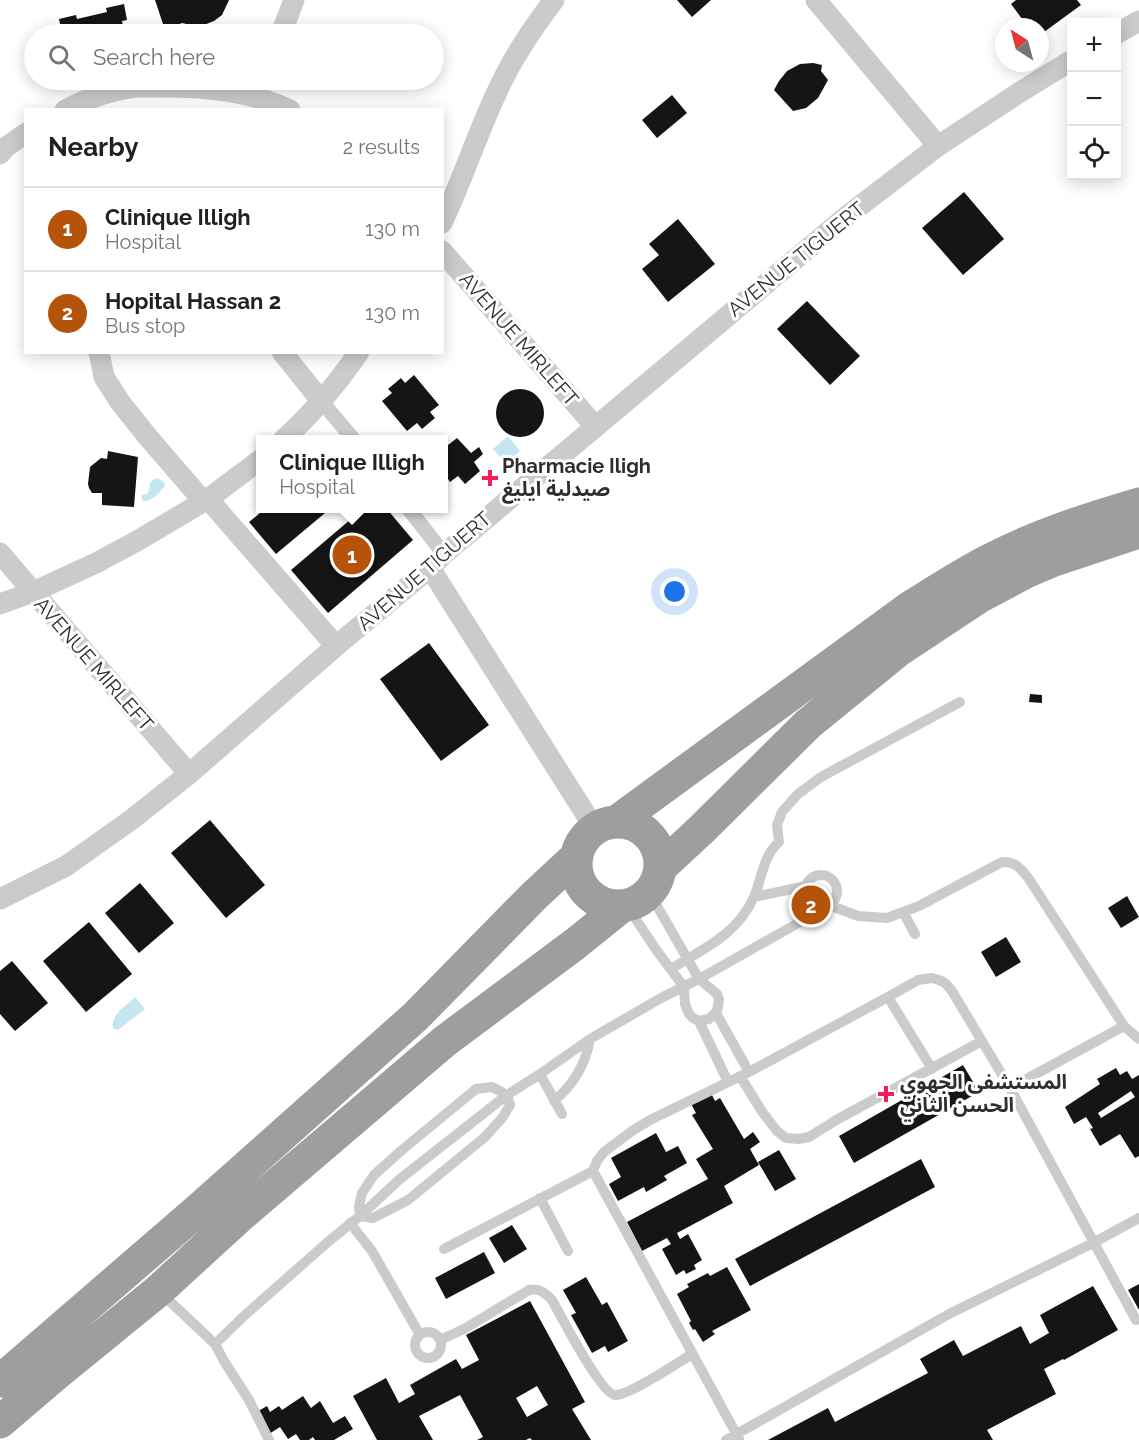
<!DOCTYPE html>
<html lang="en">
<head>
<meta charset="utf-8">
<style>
  body { margin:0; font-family:Raleway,"Noto Sans Arabic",sans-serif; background:#f6f6f6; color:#202124 }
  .controls { position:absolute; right:18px; top:18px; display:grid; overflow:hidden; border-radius:0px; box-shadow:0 3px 15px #0003 }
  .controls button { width:54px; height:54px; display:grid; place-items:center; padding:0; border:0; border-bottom:2px solid #e0e0e0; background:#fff; color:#202124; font:30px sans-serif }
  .compass { position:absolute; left:995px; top:18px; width:54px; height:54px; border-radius:50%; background:#fff; box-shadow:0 3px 15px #0003; rotate:324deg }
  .you { position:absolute; left:675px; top:592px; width:21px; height:21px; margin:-15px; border:4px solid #fff; border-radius:50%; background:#1a73e8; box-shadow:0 0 0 9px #1a73e833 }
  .badge { display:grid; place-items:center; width:39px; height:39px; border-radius:50%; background:#b45309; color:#fff; font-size:20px; font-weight:700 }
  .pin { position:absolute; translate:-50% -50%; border:3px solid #fff; box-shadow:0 2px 6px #0006 }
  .popup { position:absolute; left:256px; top:435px; width:192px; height:78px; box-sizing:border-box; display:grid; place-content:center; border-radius:0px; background:#fff; filter:drop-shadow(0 2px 4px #0005); font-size:20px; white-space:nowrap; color:#757577 }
  .popup b { font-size:22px; color:#202124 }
  .popup::after { content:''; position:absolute; left:50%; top:100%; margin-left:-12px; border:12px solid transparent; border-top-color:#fff }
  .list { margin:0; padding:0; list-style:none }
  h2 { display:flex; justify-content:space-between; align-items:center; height:78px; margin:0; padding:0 24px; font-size:26px }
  h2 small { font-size:20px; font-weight:400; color:#757577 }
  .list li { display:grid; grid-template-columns:39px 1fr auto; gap:18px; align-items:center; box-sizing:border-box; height:84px; padding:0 24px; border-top:2px solid #e0e0e0 }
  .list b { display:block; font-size:22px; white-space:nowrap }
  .list p { margin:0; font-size:20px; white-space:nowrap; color:#757577 }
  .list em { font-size:20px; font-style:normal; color:#757577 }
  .icon { flex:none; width:33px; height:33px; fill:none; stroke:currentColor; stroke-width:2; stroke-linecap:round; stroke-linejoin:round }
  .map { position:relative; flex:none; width:1139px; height:1440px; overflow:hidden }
  .search { position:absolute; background:#fff; box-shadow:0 3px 15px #0003; left:24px; top:24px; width:420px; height:66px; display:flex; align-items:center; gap:15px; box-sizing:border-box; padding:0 21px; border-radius:33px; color:#757577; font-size:22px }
  .panel { position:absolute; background:#fff; box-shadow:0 3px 15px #0003; left:24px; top:108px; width:420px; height:246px; border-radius:0px }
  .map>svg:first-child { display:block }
  .water { fill:#c4e6ef }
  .building { fill:#151515; fill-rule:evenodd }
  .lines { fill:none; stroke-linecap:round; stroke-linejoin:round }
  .service { stroke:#cbcbcb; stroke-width:10 }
  .pedestrian { stroke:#cbcbcb; stroke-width:15 }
  .minor { stroke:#cbcbcb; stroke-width:21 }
  .trunk { stroke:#9e9e9e; stroke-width:33 }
  .poi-dot { fill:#f61e56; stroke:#fff; stroke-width:2 }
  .labels { text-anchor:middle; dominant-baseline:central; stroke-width:6; stroke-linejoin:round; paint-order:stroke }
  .street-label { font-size:20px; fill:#2e2e2e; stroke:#fff }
  .poi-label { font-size:20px; font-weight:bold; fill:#2e2e2e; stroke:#fff; text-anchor:start }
</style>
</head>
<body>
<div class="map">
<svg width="1139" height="1440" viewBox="0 0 1139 1440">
  <rect width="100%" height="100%" fill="#fff"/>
  <!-- water -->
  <path class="water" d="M 508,436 L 520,451 L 506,463 L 493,449 Z
    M 157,478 L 164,482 L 165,486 C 159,493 152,502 143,501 L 141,496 L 148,493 C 151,485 147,482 157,478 Z
    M 135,997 L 145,1009 L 118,1030 L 113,1028 C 110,1015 126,1006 135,997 Z"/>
  <!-- building -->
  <path class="building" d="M 155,0 L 229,0 L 222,15 L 214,21 L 204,25 L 195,26 L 182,23 L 165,30 Z
    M 677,0 L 711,0 L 692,17 Z
    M 1016,0 L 1077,0 L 1081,5 L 1040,35 L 1040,27 L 1028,27 L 1011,4 Z
    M 124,4 L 127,20 L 122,21 L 125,34 L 62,34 L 59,19 L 76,15 L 77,19 L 107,12 L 106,8 Z
    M 813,63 L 822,65 L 821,71 L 828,80 L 818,98 L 806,108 L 793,111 L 774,90 L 779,81 L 787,71 L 800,64 Z
    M 672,95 L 687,113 L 657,138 L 642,120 Z
    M 964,192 L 1004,239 L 963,275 L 922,228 Z
    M 678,219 L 715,264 L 668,302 L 642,269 L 659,255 L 649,244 Z
    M 807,301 L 860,356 L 830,385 L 777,329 Z
    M 414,375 L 439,405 L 430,412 L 435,418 L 422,429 L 417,423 L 407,431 L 382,401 L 392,393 L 388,389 L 401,378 L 405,383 Z
    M496 413a24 24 0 1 1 48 0a24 24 0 1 1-48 0Z
    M 457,438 L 471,453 L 479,447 L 483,454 L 474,462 L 480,471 L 465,484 L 458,476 L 450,482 L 446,476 L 443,478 L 443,449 Z
    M 108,451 L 138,457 L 134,507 L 102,505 L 102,493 L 92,493 L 89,488 L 88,484 L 90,467 L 101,458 L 107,459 Z
    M 266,508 L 331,508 L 276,554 L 249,522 Z
    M 364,508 L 386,508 L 413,540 L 328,613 L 291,570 Z
    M 429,643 L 489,725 L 441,761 L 380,679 Z
    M 1030,694 L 1042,695 L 1042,703 L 1029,702 Z
    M 210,820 L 265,885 L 226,918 L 171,853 Z
    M 140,883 L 174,923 L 139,953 L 105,913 Z
    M 1127,896 L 1139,917 L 1121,928 L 1108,908 Z
    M 89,922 L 132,974 L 86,1012 L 43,961 Z
    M 1006,937 L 1021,962 L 996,977 L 981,952 Z
    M 12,961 L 48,1003 L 15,1031 L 0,1014 L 0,971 Z
    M 963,1065 L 979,1092 L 854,1163 L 839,1136 Z
    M 1116,1068 L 1120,1075 L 1127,1071 L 1132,1079 L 1139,1075 L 1139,1156 L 1135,1158 L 1120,1134 L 1100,1146 L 1090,1129 L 1093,1128 L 1086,1117 L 1074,1124 L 1065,1107 L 1100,1084 L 1097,1079 ZM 1131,1091 L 1135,1097 L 1101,1118 L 1098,1113 Z
    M 710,1091 L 715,1101 L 720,1098 L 744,1139 L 753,1132 L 760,1142 L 750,1149 L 759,1165 L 724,1186 L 733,1203 L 677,1233 L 680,1239 L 688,1234 L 702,1260 L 694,1265 L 696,1269 L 686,1274 L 684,1270 L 676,1275 L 662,1249 L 671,1244 L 667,1238 L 642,1251 L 627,1222 L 708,1179 L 696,1159 L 713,1149 L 692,1115 L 696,1113 L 690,1102 Z
    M 656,1133 L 666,1152 L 678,1146 L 687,1163 L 664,1176 L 667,1180 L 646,1192 L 644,1187 L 618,1201 L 609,1184 L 621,1177 L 611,1158 Z
    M 779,1150 L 796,1179 L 775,1191 L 758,1162 Z
    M 921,1159 L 935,1187 L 750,1286 L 735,1259 Z
    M 512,1225 L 527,1249 L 504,1263 L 489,1238 Z
    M 484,1252 L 495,1273 L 446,1299 L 435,1278 Z
    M 727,1267 L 751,1310 L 712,1331 L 715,1334 L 703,1342 L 695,1329 L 693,1330 L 689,1323 L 691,1321 L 677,1294 L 689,1287 L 687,1284 L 708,1273 L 710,1276 Z
    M 586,1277 L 602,1305 L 607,1302 L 628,1341 L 608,1352 L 605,1346 L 592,1353 L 571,1315 L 576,1313 L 563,1290 Z
    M 1139,1284 L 1139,1310 L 1128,1290 Z
    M 1093,1286 L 1118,1330 L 1064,1360 L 1063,1359 L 1044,1369 L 1056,1394 L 987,1430 L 993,1440 L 768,1440 L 828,1408 L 835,1422 L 928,1373 L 920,1359 L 954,1340 L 963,1356 L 1021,1326 L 1030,1344 L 1049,1333 L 1040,1315 Z
    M 530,1301 L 585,1402 L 572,1409 L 591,1440 L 532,1440 L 530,1438 L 526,1440 L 477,1440 L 483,1437 L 460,1395 L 419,1416 L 433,1440 L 377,1440 L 353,1396 L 386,1378 L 399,1403 L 415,1394 L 410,1385 L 456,1359 L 462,1369 L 479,1360 L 466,1335 ZM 537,1386 L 548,1405 L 527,1417 L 516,1398 Z
    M 303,1396 L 311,1408 L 320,1401 L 333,1423 L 345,1416 L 353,1429 L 334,1440 L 315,1440 L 313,1437 L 309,1440 L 300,1440 L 296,1434 L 288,1439 L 280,1427 L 269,1434 L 255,1413 L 267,1406 L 270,1412 L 279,1406 L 282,1410 Z"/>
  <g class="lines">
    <!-- service -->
    <path class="service" d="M805 891a16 16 0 1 1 32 0a16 16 0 1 1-32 0Z
      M 754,897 L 806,886
      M 829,905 L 858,916 L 887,918 L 919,906 L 1002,862 C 1016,861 1021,869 1029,879 L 1124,1026 L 1139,1039
      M 627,906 L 657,951 L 684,987 L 685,1004 L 689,1014 L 693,1018 L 699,1021 L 709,1019 L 717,1011 L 719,1000 L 717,994 L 699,979 L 649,892
      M 903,912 L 915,934
      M 671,969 C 704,948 737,935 754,897 C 762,878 763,856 779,842 L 777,825 L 782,812 L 798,794 L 821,777 L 960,702
      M 888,997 L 932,1069
      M 716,1013 L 749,1072
      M 699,1021 L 728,1082
      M 540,1074 L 562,1114
      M 740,1076 L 763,1113 L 777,1131 L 786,1138 L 798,1139 L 809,1137 L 838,1119 L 982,1041
      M 492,1087 L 507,1095 L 510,1105 L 502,1118 L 485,1137 L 408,1200 L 373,1218 L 360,1216 L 359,1206 L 362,1193 L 374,1175 L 402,1150 L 476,1089 Z
      M 1010,1088 L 1124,1026
      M 554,1101 C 573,1085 586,1063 590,1039
      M 593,1171 L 739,1439
      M 540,1198 L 568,1251
      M 350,1223 L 372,1251 L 420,1335
      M 444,1249 L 593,1171 L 597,1161 L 604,1152 L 632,1131 L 650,1120 L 749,1072 L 888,997 L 918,980 L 932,978 L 939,980 L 945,983 L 952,991 L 1010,1088 L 1136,1320
      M 161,1293 L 215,1344 L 245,1315 L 329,1241 L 360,1216 L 400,1179 L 507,1095 L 540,1074 L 590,1039 L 661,998 L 699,979 L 800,922 L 816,906
      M415 1345a13 13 0 1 1 26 0a13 13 0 1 1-26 0Z
      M 440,1340 L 464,1329 L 529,1290 C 540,1288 545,1293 552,1300 C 561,1316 601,1394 615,1395 C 628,1396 679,1362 692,1354
      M 215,1344 L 224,1361 L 249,1400 L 269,1440
      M 726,1440 L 949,1314 L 1093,1243 L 1139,1218"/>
    <!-- pedestrian -->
    <path class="pedestrian" d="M 322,402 L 354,440
      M 408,508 L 444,554"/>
    <!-- minor -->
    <path class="minor" d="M 816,0 L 938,146
      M 281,34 L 294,0
      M 1116,34 L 1139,21
      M 65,110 C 86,99 111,90 135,87 C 145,87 154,87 163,87 C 207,87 250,91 290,110
      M 0,154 L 6,147 L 26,133
      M 442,223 C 462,181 476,137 496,94 C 511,60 531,30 554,0
      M 442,251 L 595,426
      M 99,352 L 104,377 L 120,402 L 147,436 L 204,502
      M 282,352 L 322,402
      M 283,440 C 313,413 337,384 359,352
      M 208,499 L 336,646
      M 0,553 L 189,774
      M 430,568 L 595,829
      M 0,604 L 33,592 L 96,563 L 137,541 L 208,499 L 260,460
      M 0,899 L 66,866 L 131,820 L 189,774 L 336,646 L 430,568 L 444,554 L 848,215 L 938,146 L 1017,94 L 1072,60"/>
    <!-- trunk -->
    <path class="trunk" d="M 616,822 L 909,608 C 935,592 961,575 988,561 C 1035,536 1088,519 1139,504
      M576 864a42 42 0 1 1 84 0a42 42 0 1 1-84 0Z
      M 660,868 L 702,829 L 808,724 L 899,650 L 979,597 L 1028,571 L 1054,560 L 1139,532
      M 0,1381 L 198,1210 L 415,1017 L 534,896 L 577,856
      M 0,1422 L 55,1375 L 158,1291 L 240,1216 L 445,1041 L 575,944 L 621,907"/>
  </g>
  <!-- markers -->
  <g class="poi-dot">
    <path d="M487 469h6v6h6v6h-6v6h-6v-6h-6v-6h6z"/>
    <path d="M883 1085h6v6h6v6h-6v6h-6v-6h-6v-6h6z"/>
  </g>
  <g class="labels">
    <!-- street labels -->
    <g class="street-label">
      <text transform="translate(796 259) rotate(-39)">AVENUE TIGUERT</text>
      <text transform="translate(519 339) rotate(49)">AVENUE MIRLEFT</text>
      <text transform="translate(424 571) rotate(-41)">AVENUE TIGUERT</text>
      <text transform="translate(94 664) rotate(49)">AVENUE MIRLEFT</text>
    </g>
    <!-- poi labels -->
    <g class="poi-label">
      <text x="502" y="466">Pharmacie Iligh<tspan x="502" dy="23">صيدلية ايليغ</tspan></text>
      <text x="900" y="1082">المستشفى الجهوي<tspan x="900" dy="23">الحسن الثاني</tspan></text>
    </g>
  </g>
</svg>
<div class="controls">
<button>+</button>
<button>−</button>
<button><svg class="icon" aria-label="locate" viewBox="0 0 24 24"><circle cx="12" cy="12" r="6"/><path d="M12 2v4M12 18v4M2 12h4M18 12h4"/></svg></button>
</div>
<svg class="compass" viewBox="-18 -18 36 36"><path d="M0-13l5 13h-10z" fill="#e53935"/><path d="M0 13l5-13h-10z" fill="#757577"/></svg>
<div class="you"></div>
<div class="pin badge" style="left:352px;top:555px">1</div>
<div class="popup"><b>Clinique Illigh</b>Hospital</div>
<div class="pin badge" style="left:811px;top:905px">2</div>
<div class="search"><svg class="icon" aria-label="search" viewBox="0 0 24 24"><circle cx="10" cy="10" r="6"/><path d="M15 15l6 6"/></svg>Search here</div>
<section class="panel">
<h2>Nearby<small>2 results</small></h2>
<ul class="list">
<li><span class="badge">1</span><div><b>Clinique Illigh</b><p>Hospital</p></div><em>130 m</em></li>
<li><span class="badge">2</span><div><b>Hopital Hassan 2</b><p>Bus stop</p></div><em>130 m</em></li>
</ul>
</section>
</div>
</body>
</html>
